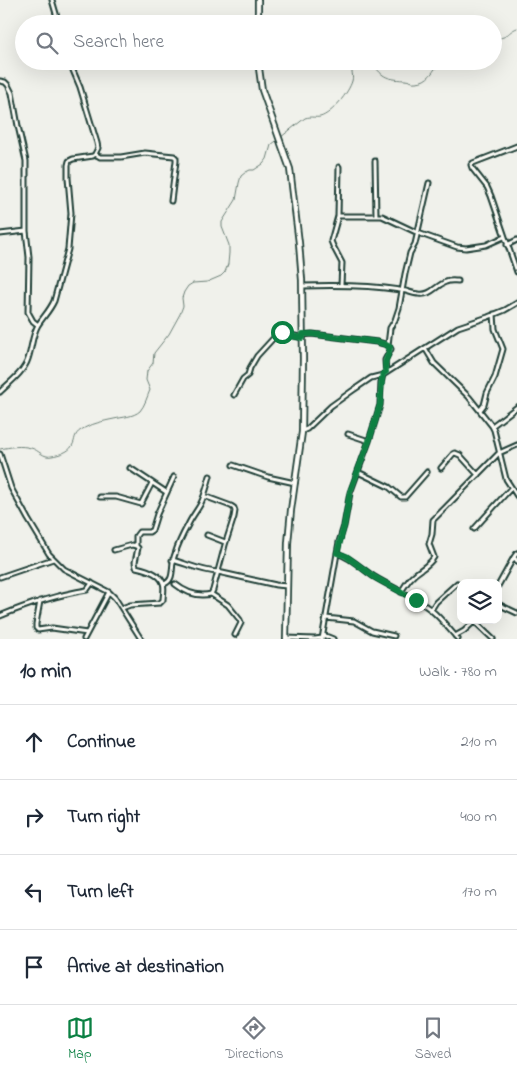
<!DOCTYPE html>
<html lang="en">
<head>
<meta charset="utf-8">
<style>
  body { margin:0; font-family:"Indie Flower",sans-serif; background:#f2f2f3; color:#1f2937 }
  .controls { position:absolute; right:15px; bottom:15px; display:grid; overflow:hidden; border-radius:10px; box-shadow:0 5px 20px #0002 }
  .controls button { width:45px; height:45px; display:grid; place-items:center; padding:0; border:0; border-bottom:1px solid #e0e1e3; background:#fff; color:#1f2937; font:25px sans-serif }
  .stop { position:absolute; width:15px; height:15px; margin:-11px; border:4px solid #0b8043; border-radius:50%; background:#fff }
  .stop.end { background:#0b8043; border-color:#fff; box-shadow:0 1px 5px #0008 }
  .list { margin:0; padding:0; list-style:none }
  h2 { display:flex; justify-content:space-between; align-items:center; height:65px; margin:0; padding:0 20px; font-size:21px }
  h2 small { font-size:16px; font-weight:400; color:#747a83 }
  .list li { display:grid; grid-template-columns:32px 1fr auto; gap:15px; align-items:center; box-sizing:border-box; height:75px; padding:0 20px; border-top:1px solid #e0e1e3 }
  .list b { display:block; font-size:19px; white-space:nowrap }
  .list em { font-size:16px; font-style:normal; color:#747a83 }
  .icon { flex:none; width:28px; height:28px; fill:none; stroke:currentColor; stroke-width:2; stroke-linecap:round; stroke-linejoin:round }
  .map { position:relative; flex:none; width:517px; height:639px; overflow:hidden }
  .search { position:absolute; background:#fff; box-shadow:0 5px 20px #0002; left:15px; right:15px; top:15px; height:55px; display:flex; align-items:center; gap:12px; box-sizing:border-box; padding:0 18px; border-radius:28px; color:#747a83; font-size:19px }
  .sheet { height:365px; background:#fff }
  nav { display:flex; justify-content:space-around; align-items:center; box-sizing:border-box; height:70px; border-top:1px solid #e0e1e3; background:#fff; font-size:14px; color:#747a83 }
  nav a { display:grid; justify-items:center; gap:2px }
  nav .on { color:#0b8043 }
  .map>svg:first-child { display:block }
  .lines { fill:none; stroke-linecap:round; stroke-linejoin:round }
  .stream { stroke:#6c8077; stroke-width:1 }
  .minor-casing { stroke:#1f3d34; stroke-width:7 }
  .secondary-casing { stroke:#1f3d34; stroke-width:8 }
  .minor { stroke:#fdfcf7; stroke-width:3 }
  .secondary { stroke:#fdfcf7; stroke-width:4.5 }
  .route { stroke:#0b8043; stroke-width:6 }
</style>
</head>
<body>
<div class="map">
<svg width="517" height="639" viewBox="0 0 517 639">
  <rect width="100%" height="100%" fill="#f0f1eb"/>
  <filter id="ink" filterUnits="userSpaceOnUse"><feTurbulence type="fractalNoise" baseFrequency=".02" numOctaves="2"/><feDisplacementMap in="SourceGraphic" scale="10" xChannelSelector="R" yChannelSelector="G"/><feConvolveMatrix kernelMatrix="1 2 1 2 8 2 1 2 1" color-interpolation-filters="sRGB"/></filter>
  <g filter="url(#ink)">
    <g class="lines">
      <!-- stream -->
      <path class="stream" d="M 493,38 C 509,39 505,33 517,28
        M 372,61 C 381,77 386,79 405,80 C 409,80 412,83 416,82 C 428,82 435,70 439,61
        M 0,449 C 10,447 21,445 31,448 C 39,450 43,458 52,456 C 58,455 69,452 72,446 C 76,440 73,435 81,430 C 90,424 104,421 114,419 C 123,417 133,417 140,411 C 145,405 147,397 150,390 L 146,380 L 147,371 L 153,363 L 154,353 L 169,334 L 180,314 L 183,306 L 182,298 L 184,292 L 188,286 L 193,283 L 207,282 L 221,276 L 225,272 L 228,264 L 229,253 L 229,245 L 222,227 L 222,222 L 236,200 L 239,183 L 241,176 L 246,172 L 250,170 L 254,170 L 263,164 L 267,159 L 271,145 L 305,118 C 312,116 315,118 320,117 C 332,114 349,92 352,81 C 354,75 350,68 351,61"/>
      <!-- minor casing -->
      <g class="minor-casing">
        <path id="minor" d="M 52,0 L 59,24
          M 0,81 L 5,82 L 8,85 L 12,93 L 18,126 L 26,161 L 26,231 L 29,257 L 28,312 L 33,321 L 38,325
          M 517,146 L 473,163 L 471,165 L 472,168 L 487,187 L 491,196 L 517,272
          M 95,154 L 100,157 L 121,157 L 145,153 L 174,156 L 176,158 L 176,161 L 171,201
          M 375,161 L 376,216
          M 339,167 L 338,216 L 331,241 L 333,246 L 342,263 L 341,285
          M 338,216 L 382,216 L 418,233 L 457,247 L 466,248 L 486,245 L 504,237
          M 0,234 L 26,231
          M 507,245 L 517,240
          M 303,286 C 335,285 368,285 400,290 C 406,290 412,294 419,294 C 431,296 436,285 446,282 C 450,280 454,281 458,281
          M 303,335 L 312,334 L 377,342 L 388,345 L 391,349 L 385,360 L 386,372
          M 388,345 L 390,328 L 395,320 L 399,308 L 405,274 L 410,253 L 415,244 L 429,183
          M 425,348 L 434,363 L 469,397 L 492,426 L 494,430 L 506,479 L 517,496
          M 0,392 C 9,383 24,372 28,359 C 32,348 32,335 38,325 C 44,316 50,310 54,301 L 68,249 L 71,213 L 68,178 L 68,165 L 69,161 L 73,159 L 93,156 L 95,154 L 98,148 L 97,143 L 80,87 L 69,61
          M 234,395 L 243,379 L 248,375 L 250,368 L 257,356 L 279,332 L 303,338
          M 480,410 L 484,405 L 487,393 L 495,377 L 503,349 L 495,329 L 494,314
          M 492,426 L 517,407
          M 302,431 L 307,429 L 331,406 L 352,391 L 371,378 L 383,375
          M 348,434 L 369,441
          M 0,454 L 11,488 L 28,519 L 49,554 L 64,569 L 109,592 L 115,598 L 141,639
          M 233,465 L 268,477 L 295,483
          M 130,468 L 166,492
          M 441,468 L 453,454 L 455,453 L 460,455 L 478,475
          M 358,472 L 389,487 L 401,497 L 405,497 L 427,472
          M 100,497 L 116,497 L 141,504 L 152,483
          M 474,529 L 511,488
          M 207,535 L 225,542
          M 136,546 L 136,536 L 139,532 L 149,532 L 152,530 L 157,514 L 174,477
          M 114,550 L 132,545 L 136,546 L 138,548 L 135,562 L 136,567 C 145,569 160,573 163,583 C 165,588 163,595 163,600 L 160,603 L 130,605 L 122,608
          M 337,553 C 352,558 361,568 373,576 C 392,588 414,596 431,610 C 441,618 449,629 458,639
          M 514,557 L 517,561
          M 172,560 C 188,564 201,571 218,572 L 276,585 L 287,586
          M 0,577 L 53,559
          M 164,584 C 176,580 170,565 175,554 C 178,544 183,534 188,525 C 191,518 196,512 200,505 C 205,496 207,486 210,476
          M 175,584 C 185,592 198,597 211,594 L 213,590 L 225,545 L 234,517 L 235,511 L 234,508 L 231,506 L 204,496
          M 498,586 L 514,557 L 517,553
          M 401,592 C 405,586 408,580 413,576 C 420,569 429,566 434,557 L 429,544 L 432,534 L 433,520 L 445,508 L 499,453 L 517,445
          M 211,594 L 228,605 L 240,620 L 241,623 L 235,635
          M 40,601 L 36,624 L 36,628 L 38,630 L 52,628 L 87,633
          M 498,604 L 517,613
          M 431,610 L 436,602 L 457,583
          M 0,616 C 29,604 56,595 87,590 L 92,583
          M 326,618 L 354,621 L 372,631 L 394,636
          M 475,622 L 493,639
          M 323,635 L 333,639
          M 455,636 L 464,631 L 476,620
          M 286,638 L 315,639 L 322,638
          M 84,639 L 109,592
          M 322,639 L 339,542 L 344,526 L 350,493 L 369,441 L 380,405 L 381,383 L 383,375 L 458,327 L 488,317 L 505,310 L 517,303"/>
      </g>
      <!-- secondary casing -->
      <g class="secondary-casing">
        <path id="secondary" d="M 258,24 L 258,0
          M 258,61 L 262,90 L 290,169 L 299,243 L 302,280 L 303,359 L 302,432 L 291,510 L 288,543 L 286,639"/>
      </g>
      <!-- minor -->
      <use href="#minor" class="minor"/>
      <!-- secondary -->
      <use href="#secondary" class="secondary"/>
    </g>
  </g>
  <g class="lines" filter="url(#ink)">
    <!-- route -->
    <path class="route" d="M 282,332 L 292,336 L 303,338 L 303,334 L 312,334 L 377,342 L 384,344 L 390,347 C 389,358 383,358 386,372 L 383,374 L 382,378 L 380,405 L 369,441 L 350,492 L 344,526 L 337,553 L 346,556 L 374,577 L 416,600"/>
  </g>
</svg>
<div class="controls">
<button><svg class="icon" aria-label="layers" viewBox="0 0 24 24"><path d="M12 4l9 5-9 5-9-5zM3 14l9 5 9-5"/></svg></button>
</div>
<div class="stop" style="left:282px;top:332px"></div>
<div class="stop end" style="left:416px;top:600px"></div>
<div class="search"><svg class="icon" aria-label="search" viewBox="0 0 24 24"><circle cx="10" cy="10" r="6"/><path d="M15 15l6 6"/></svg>Search here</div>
</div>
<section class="sheet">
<h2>10 min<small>Walk · 780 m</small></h2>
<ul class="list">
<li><svg class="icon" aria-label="ahead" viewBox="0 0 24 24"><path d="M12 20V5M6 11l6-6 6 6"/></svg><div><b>Continue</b></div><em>210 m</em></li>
<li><svg class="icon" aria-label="right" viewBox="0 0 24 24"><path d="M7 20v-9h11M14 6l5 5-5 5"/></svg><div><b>Turn right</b></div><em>400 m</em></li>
<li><svg class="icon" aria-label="left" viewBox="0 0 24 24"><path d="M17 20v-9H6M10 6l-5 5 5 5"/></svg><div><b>Turn left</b></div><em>170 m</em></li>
<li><svg class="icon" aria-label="arrive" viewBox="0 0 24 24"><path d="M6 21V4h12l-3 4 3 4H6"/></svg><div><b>Arrive at destination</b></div></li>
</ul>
</section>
<nav>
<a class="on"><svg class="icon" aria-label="map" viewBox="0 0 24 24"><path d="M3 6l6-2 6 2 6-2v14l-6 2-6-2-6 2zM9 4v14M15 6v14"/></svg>Map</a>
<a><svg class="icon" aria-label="directions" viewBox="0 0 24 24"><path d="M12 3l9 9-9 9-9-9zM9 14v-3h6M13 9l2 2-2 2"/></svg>Directions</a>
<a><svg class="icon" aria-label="saved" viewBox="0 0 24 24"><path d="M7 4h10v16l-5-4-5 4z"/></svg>Saved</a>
</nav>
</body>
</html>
